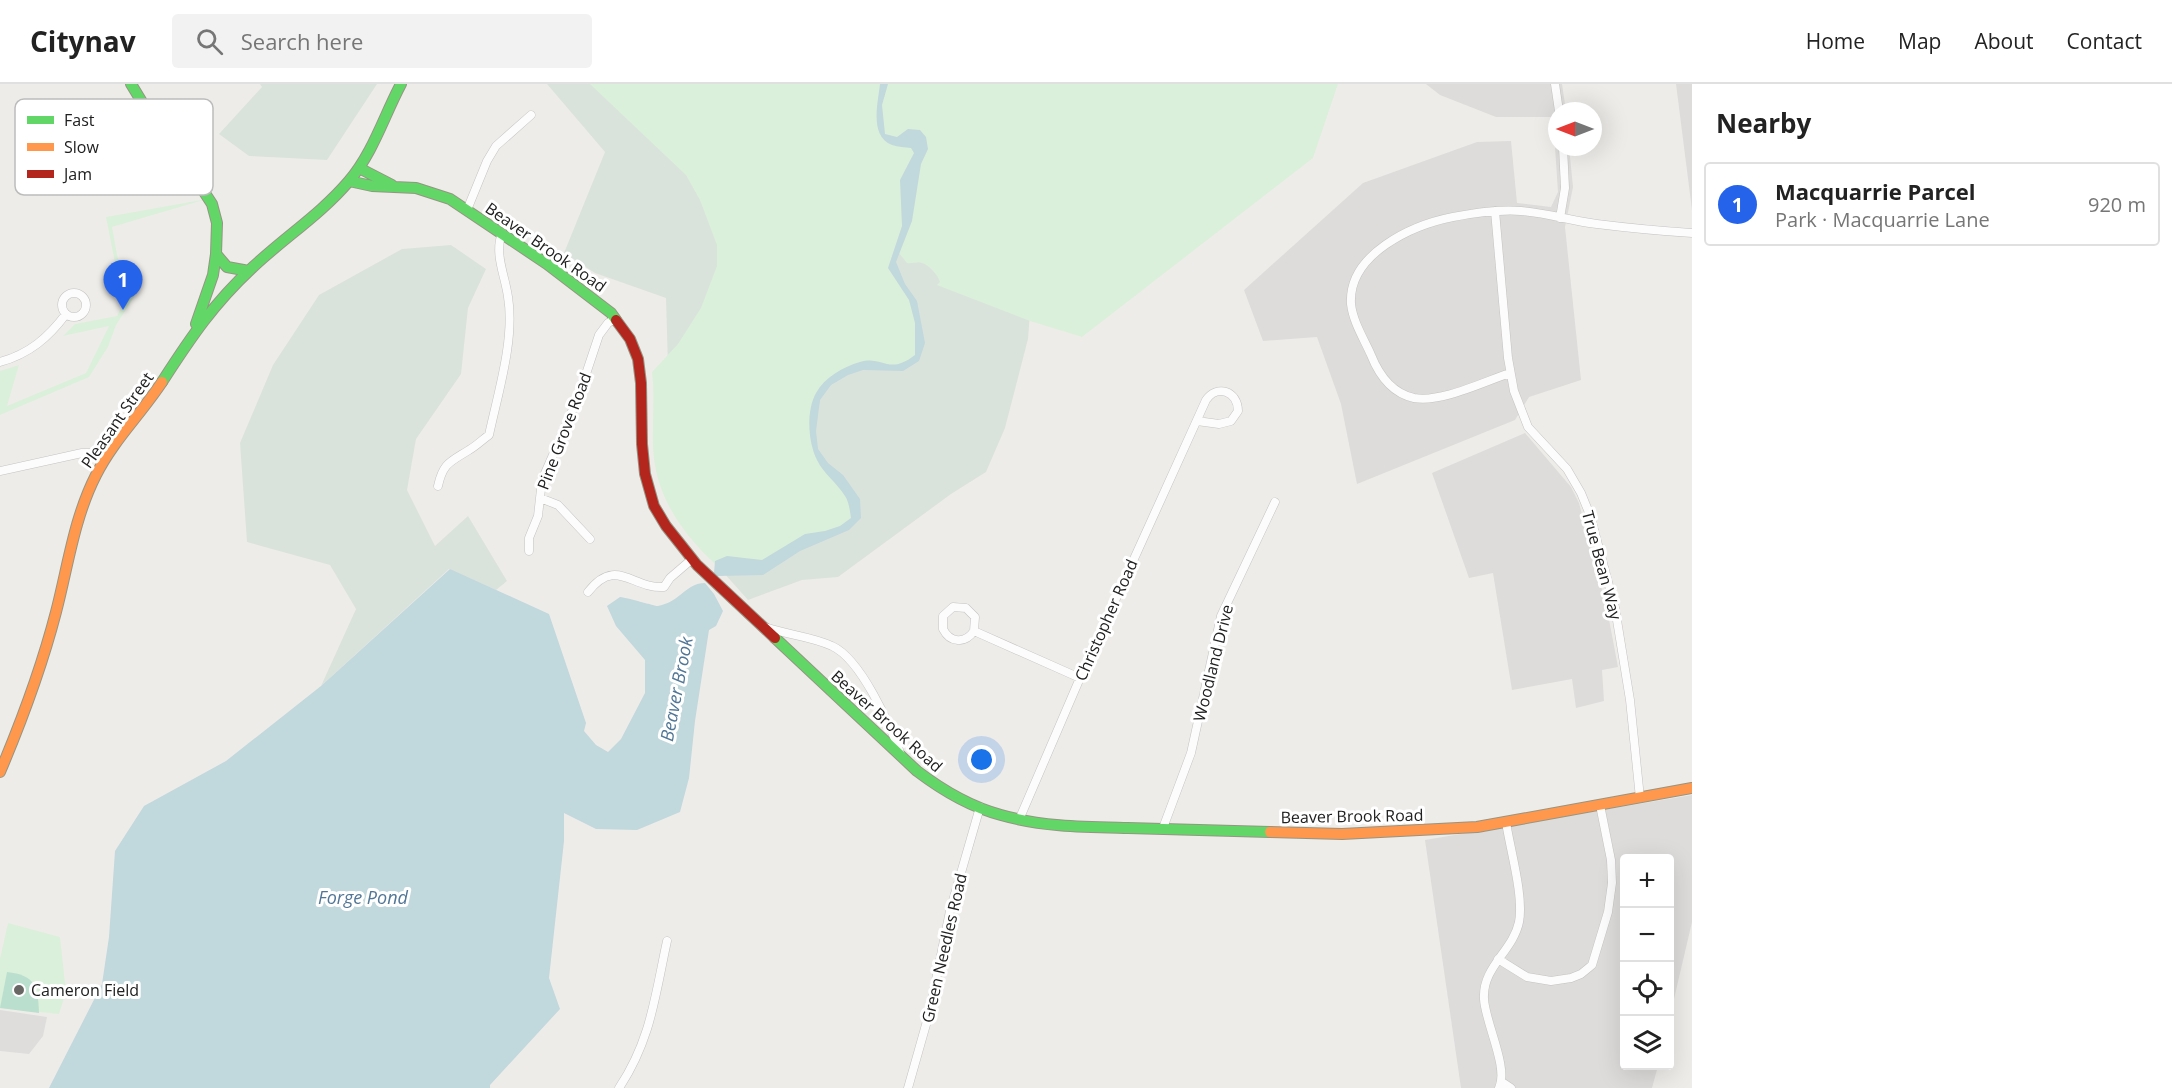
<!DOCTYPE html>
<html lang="en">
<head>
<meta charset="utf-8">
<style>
  body { margin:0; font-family:"Open Sans",sans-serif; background:#f2f2f2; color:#222 }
  .controls { position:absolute; right:18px; bottom:18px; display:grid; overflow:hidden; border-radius:6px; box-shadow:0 6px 24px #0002 }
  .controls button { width:54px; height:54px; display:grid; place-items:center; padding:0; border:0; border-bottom:2px solid #e0e0e0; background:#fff; color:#222; font:30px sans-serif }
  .compass { position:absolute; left:1548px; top:18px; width:54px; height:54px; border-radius:50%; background:#fff; box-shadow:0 6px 24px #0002; rotate:270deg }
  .you { position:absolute; left:982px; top:676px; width:21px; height:21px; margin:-15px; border:4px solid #fff; border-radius:50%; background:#1a73e8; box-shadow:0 0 0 9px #1a73e833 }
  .badge { display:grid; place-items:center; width:39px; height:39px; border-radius:50%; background:#2563eb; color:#fff; font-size:20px; font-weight:700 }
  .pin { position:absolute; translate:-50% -50px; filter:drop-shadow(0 2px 3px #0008) }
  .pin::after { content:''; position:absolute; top:32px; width:21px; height:18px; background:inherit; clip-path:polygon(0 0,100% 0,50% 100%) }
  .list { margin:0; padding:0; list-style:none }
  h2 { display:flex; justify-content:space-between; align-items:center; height:78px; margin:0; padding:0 24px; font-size:26px }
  h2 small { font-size:20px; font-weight:400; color:#767676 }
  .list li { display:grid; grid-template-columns:39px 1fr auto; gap:18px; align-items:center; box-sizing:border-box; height:84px; margin:0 12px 12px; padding:0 12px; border:2px solid #e0e0e0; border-radius:6px }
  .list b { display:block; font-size:22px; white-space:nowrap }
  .list p { margin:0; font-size:20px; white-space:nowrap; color:#767676 }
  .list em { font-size:20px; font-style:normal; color:#767676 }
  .icon { flex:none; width:33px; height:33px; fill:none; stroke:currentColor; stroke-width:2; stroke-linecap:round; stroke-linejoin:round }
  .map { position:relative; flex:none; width:1692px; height:1004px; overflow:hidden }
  header { display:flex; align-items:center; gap:36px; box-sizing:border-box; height:84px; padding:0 30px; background:#fff; border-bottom:2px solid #e0e0e0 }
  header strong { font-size:28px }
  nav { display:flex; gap:33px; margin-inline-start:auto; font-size:21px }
  .search { width:420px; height:54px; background:#f2f2f2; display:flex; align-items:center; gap:15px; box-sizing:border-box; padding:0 21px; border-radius:6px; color:#767676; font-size:22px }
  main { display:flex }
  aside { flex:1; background:#fff }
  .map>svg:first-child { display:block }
  .residential { fill:#dddcda }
  .wetland { fill:#d9e3dc }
  .park { fill:#dbf0da }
  .pitch { fill:#badfce }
  .parking { fill:#dedddc }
  .water { fill:#c1d8dc }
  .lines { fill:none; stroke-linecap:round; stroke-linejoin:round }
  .street-casing { stroke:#c4c3c1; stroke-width:9 }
  .fast-casing { stroke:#959583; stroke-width:12 }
  .slow-casing { stroke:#959583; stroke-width:12 }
  .jam-casing { stroke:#959583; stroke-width:12 }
  .street { stroke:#fcfcfc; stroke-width:8 }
  .fast { stroke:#63d668; stroke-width:10 }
  .slow { stroke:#ff974d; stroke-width:10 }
  .jam { stroke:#b3261e; stroke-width:10 }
  .poi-dot { fill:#686766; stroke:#fff; stroke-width:2 }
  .labels { text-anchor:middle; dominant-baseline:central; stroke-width:6; stroke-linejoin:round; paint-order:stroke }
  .street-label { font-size:16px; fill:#202020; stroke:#fff }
  .poi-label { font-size:16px; fill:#202020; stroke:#fff; text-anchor:start }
  .water-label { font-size:18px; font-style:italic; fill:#517696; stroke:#fff }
  .key { fill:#fff; stroke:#bcbcbc; stroke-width:1.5 }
  .key-label { font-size:16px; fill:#202020 }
</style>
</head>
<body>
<header>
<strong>Citynav</strong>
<div class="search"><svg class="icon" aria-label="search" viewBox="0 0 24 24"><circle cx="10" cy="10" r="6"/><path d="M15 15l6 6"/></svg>Search here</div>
<nav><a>Home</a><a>Map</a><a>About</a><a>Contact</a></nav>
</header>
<main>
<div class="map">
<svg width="1692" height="1004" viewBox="0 0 1692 1004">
  <rect width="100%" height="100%" fill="#eeece9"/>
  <!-- residential -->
  <path class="residential" d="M 1426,0 L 1562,0 L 1566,27 L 1557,27 L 1557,63 L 1569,63 L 1573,103 L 1565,143 L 1581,296 L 1529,313 L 1515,336 L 1357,400 L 1341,320 L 1317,253 L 1263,257 L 1244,206 L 1363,99 L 1477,58 L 1511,57 L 1517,119 L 1551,123 L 1558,108 L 1553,33 L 1496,33 L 1440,11 Z
    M 1676,0 L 1692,0 L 1692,126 Z
    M 1525,349 L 1571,403 L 1579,419 L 1607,525 L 1618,583 L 1602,586 L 1604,617 L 1576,624 L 1572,595 L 1512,606 L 1493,489 L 1469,494 L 1432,389 Z
    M 1692,711 L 1692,838 L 1670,932 L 1670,774 L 1624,774 L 1624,982 L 1658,982 L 1652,1004 L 1461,1004 L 1425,756 Z"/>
  <!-- wetland -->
  <path class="wetland" d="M 260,0 L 377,0 L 327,76 L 249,72 L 219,50 L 262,3 Z
    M 547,0 L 948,0 L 1031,216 L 1028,255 L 1005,344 L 986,388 L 951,410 L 838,493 L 802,496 L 748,516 L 698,460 L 668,283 L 666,214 L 595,189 L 564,169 L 605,68 Z
    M 451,161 L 486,185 L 468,224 L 461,290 L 416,355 L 407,406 L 435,462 L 468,432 L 507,497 L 496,506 L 449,485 L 321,602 L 356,525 L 330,481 L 247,458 L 240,359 L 273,281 L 319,211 L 402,165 Z"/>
  <!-- park -->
  <path class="park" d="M 590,0 L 1338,0 L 1313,74 L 1082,253 L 1030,237 L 937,201 L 940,198 C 938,191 929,181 922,179 C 918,177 912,180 907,179 L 899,169 L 896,170 L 896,188 L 916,222 L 917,275 L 902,284 L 860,283 L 831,296 L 818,314 L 813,338 L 815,368 L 847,403 L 857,430 L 847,445 L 769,480 L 724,488 C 686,455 655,415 653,363 C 652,338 655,313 652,288 L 678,260 L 701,224 L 717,182 L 717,161 L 700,116 L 686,91 Z
    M 207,115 L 112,143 L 125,213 L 136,210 L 116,241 L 108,263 L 89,293 L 0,331 L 0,287 L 19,281 L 7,322 L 86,289 L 109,242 L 63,252 L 75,240 L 117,232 L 123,220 L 106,133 Z
    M 8,839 L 60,853 L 66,908 L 59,930 L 0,924 L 0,875 Z"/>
  <!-- pitch -->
  <path class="pitch" d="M 7,888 C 35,891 38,902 39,929 L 0,924 Z"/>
  <!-- parking -->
  <path class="parking" d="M 0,926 L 47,933 L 43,952 L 29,970 L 0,967 Z"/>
  <!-- water -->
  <path class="water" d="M 880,0 L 888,0 L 882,21 L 885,50 L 897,53 L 908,45 L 920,46 L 926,53 L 928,65 L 921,80 L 912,137 L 896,178 L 905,200 L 917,217 L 925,259 L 919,277 L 903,287 L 863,286 L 848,291 L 831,301 L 820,316 L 816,347 L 818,365 L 828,379 L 843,391 L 860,415 L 861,434 L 849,446 L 800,467 L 763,491 L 717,492 L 714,489 L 715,477 L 727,472 L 762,476 L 805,450 L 825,447 L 840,442 L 851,434 C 850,427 849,418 845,412 C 837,399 823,389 817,376 C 808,358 806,327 816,309 C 825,293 843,283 860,278 C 883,271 888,292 915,271 L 915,239 L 909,216 L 888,184 L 902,142 L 900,96 L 914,69 L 911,64 C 905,63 898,63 892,61 C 869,52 878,19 880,0 Z
    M 450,485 L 549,530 L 586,639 L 584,647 L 596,661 L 608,668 L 621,655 L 645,609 L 645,576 L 616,542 L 607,522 L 620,513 C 629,514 654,522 658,522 C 680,518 686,499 705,499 L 714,510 L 723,527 L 716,542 L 709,546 L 695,637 L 689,694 L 680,728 L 637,746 L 596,745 L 564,729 L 564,757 L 549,894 L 560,925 L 490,1001 L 490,1004 L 49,1004 L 102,900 L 109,853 L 115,767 L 144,722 L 226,677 L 321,602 Z"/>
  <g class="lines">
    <!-- street casing -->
    <g class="street-casing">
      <path id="street" d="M 1555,0 L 1559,27
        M 467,126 L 487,77 L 496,62 L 531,31
        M 1495,127 L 1508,274 L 1514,307 L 1528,343 L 1567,385 L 1581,409 L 1590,431 L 1615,524 L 1630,616 L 1640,714
        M 1560,134 L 1565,104 L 1563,63
        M62 221a12 12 0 1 1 24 0a12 12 0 1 1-24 0Z
        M 0,278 C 29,270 48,254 66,230
        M 1510,289 C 1483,298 1441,319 1414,314 C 1391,309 1379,291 1371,271 C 1364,255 1353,238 1351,220 C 1348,170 1412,141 1453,133 C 1475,129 1499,125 1521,127 C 1547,129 1572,137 1597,140 C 1629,144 1660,147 1692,149
        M 0,387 L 82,369 L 92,369 L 105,374
        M 438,402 C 443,379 450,378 469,366 C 476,362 482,356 489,351 C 498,309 515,255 508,213 C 505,191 494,170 502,149
        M 540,414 L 558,421 L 590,455
        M 529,467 L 529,454 L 538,432 L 542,396 L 579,311 L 599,251 L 608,239 L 615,235
        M 588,508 C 616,472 632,505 664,503 L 670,494 L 691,476
        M 765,543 C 787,551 811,552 832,562 C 861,575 890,641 901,671
        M 974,547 C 965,560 950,559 943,545 L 943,532 L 953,523 L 966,524 L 975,533 L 974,547 L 1080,594
        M 1019,736 L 1080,594 L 1206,316 C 1217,300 1238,307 1238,327 L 1231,337 L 1219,340 L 1197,337
        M 1163,744 L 1191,669 L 1221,532 L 1275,418
        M 1498,875 L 1527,893 L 1551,897 L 1571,894 L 1581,890 L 1592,881 L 1608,828 L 1612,799 L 1611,776 L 1600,721
        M 1502,998 L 1511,1004
        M 619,1004 C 651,956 655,912 667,857
        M 908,1004 L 929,930 L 950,827 L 980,723
        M 1499,1004 C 1509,984 1485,938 1484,915 C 1482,883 1513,867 1519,838 C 1524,812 1510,765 1506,738"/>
    </g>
    <!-- fast casing -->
    <g class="fast-casing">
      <path id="fast" d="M 131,0 L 170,64 L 195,94 L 212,120 L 217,139 L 216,170 L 227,183 L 249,187
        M 359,84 L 392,101
        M 349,97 L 372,102 L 416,104 L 450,115 L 547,180 L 611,229 L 616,236
        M 196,240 L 213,191 L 216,170
        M 162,298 C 191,253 214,219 253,183 C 285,153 321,130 349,97 C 373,69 384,32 401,0
        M 775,554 L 917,687 C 942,706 971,723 1001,731 C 1043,743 1086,743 1128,744 C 1176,745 1223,747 1270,748"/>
    </g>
    <!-- slow casing -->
    <g class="slow-casing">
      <path id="slow" d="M 0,688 C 22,636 42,582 56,528 C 68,482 74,434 96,391 C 113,357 141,330 162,298
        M 1270,748 L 1342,750 L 1477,743 L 1692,704"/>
    </g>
    <!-- jam casing -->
    <g class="jam-casing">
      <path id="jam" d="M 616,236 L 630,255 L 638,275 L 641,299 L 642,360 L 645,390 L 654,422 L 666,442 L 697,481 L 775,554"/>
    </g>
    <!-- street -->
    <use href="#street" class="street"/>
    <!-- fast -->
    <use href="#fast" class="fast"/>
    <!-- slow -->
    <use href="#slow" class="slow"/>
    <!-- jam -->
    <use href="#jam" class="jam"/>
  </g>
  <!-- markers -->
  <circle class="poi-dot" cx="19" cy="906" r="6"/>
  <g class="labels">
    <!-- street labels -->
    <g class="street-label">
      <text transform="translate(546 163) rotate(35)">Beaver Brook Road</text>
      <text transform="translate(117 336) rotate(-55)">Pleasant Street</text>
      <text transform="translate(564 347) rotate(-69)">Pine Grove Road</text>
      <text transform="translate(1602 481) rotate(75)">True Bean Way</text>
      <text transform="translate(1106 536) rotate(-66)">Christopher Road</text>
      <text transform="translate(1213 579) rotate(-76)">Woodland Drive</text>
      <text transform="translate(887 637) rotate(42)">Beaver Brook Road</text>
      <text transform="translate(1352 732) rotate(-1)">Beaver Brook Road</text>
      <text transform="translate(944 864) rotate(-77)">Green Needles Road</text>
    </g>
    <!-- poi labels -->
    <g class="poi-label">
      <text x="31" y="906">Cameron Field</text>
    </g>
    <!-- water labels -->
    <g class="water-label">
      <text transform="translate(676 605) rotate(-79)">Beaver Brook</text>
      <text x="363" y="813">Forge Pond</text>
    </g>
  </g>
  <!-- legend -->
  <rect x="15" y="15" width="198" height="96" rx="9" class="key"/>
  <rect x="27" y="32" width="27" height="8" fill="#63d668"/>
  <rect x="27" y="59" width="27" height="8" fill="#ff974d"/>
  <rect x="27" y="86" width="27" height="8" fill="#b3261e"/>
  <g class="key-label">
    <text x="64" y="42">Fast</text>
    <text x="64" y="69">Slow</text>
    <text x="64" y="96">Jam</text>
  </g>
</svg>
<div class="controls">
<button>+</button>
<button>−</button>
<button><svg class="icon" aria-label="locate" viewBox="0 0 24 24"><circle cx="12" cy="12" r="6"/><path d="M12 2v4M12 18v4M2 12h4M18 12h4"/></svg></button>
<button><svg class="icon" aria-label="layers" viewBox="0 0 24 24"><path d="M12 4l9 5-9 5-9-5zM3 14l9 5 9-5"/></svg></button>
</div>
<svg class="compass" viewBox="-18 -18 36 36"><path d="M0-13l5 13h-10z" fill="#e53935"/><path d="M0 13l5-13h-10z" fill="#767676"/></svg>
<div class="you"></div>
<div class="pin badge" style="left:123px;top:226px">1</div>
</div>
<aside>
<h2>Nearby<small></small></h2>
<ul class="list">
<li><span class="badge">1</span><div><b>Macquarrie Parcel</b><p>Park · Macquarrie Lane</p></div><em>920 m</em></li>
</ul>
</aside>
</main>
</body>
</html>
